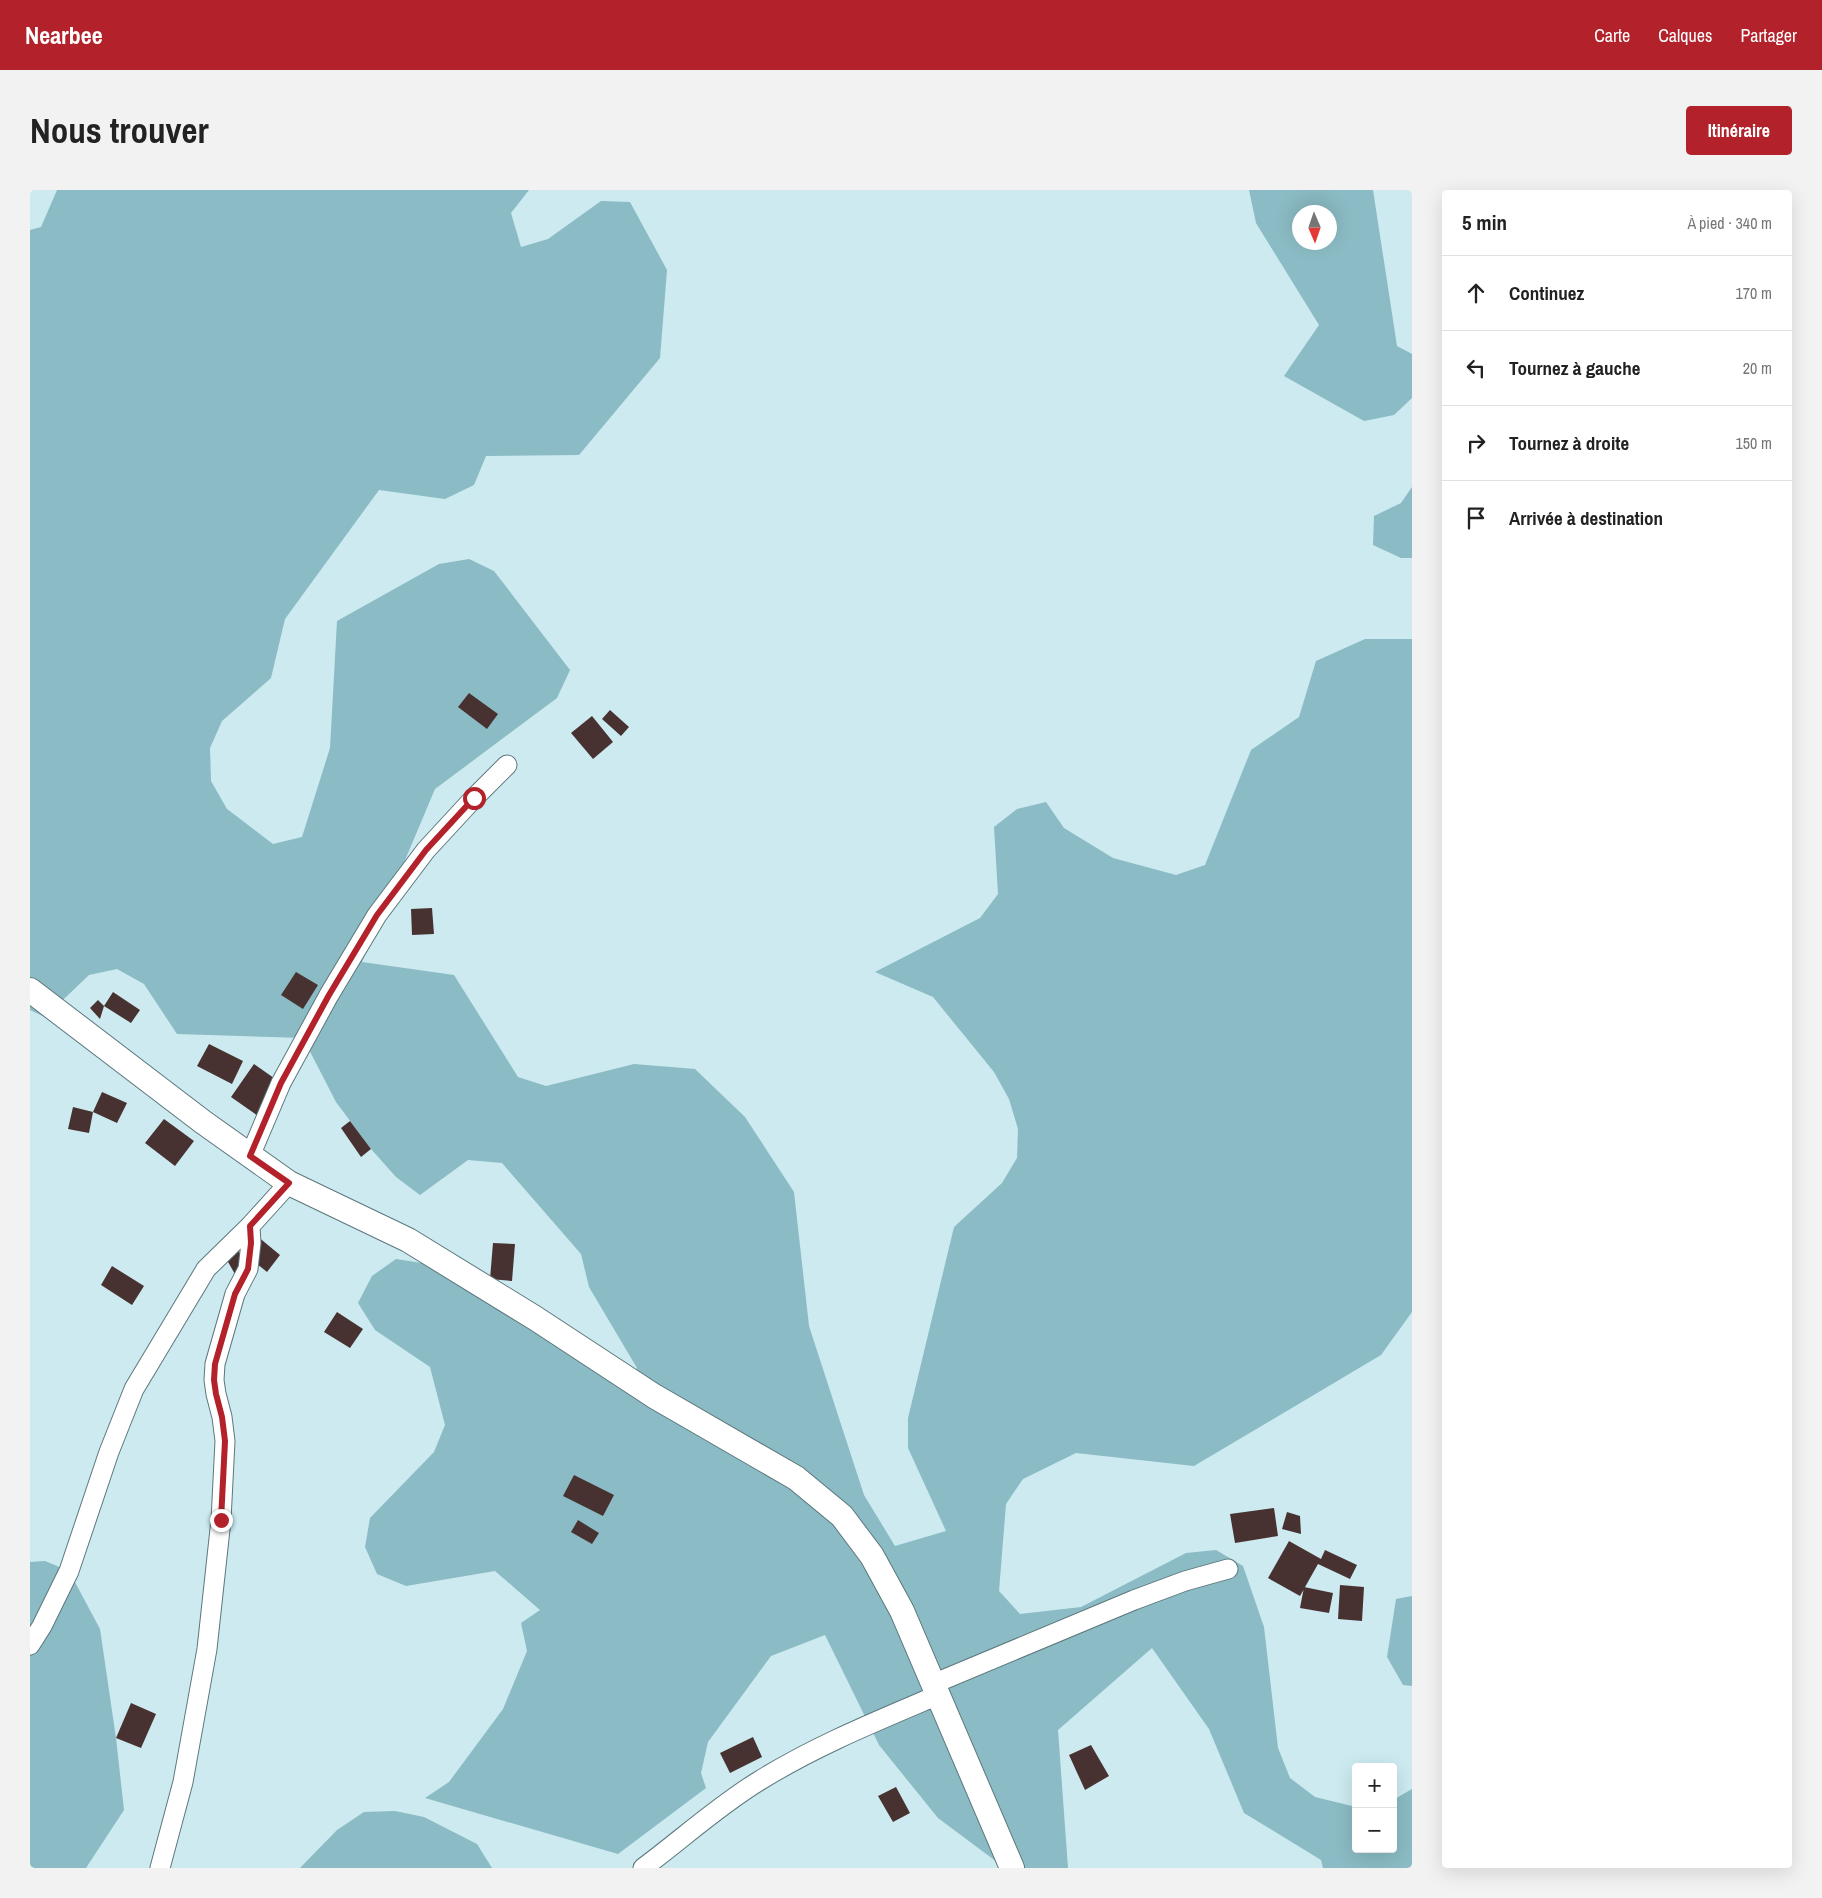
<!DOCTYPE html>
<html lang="fr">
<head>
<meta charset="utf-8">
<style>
  body { margin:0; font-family:"Archivo Narrow",sans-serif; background:#f2f2f2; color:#222 }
  .controls { position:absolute; right:15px; bottom:15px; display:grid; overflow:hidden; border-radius:5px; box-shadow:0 5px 20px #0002 }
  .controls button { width:45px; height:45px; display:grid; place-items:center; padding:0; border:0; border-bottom:1px solid #e0e0e0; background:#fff; color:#222; font:25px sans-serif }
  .compass { position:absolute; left:1262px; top:15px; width:45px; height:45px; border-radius:50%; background:#fff; box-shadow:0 5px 20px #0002; rotate:178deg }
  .stop { position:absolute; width:15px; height:15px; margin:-11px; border:4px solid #b3222b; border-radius:50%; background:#fff }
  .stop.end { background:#b3222b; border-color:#fff; box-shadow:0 1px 5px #0008 }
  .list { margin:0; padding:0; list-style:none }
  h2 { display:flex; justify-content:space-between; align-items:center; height:65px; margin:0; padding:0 20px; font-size:21px }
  h2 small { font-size:16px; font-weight:400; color:#767676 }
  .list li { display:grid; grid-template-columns:32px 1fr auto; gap:15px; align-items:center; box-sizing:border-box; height:75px; padding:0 20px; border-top:1px solid #e0e0e0 }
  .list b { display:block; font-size:19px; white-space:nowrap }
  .list em { font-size:16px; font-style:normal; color:#767676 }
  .icon { flex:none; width:28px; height:28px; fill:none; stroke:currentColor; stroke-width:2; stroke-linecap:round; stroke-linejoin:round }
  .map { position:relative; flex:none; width:1382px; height:1678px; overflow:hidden; border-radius:5px }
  header { display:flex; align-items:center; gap:30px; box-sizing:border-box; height:70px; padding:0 25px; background:#b3222b; color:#fff }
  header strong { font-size:24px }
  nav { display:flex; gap:28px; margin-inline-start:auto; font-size:18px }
  .intro { display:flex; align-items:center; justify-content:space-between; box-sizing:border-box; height:120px; padding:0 30px }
  h1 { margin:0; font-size:35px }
  .button { padding:12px 22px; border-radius:5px; background:#b3222b; color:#fff; font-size:18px; font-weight:700 }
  main { display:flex; gap:30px; padding:0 30px }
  aside { flex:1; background:#fff; border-radius:5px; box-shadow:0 5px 20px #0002 }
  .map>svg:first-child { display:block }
  .green { fill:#8bbbc4; fill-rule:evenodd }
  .building { fill:#483231 }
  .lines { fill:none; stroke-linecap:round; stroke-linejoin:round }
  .minor-casing { stroke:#5c777c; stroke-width:21 }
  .tertiary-casing { stroke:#5c777c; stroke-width:26 }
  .minor { stroke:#fff; stroke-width:19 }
  .tertiary { stroke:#fff; stroke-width:24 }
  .route { stroke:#b3222b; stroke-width:6 }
</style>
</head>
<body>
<header>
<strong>Nearbee</strong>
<nav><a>Carte</a><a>Calques</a><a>Partager</a></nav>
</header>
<div class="intro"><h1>Nous trouver</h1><a class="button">Itinéraire</a></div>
<main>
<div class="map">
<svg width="1382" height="1678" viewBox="0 0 1382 1678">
  <rect width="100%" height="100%" fill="#cceaf0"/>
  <!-- green -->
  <path class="green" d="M 27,0 L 499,0 L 481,23 L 491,57 L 518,49 L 571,11 L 600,12 L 637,80 L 630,168 L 549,265 L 456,266 L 444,295 L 415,309 L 349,300 L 255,429 L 241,488 L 192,531 L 180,558 L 181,591 L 197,619 L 243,654 L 272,647 L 300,558 L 307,431 L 409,374 L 439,369 L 464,381 L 540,480 L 527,508 L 405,599 L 332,772 L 424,785 L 488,887 L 516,896 L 604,874 L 665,879 L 715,927 L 764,1002 L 779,1136 L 834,1305 L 865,1356 L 916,1341 L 878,1258 L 878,1228 L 924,1037 L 972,993 L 987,968 L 988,939 L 979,909 L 964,882 L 903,807 L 845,782 L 950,728 L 968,704 L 964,637 L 987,619 L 1016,612 L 1034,638 L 1083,668 L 1146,685 L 1175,675 L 1221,560 L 1269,527 L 1286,471 L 1335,449 L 1382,449 L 1382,1122 L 1351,1165 L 1164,1276 L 1046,1263 L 993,1289 L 976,1314 L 969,1401 L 990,1424 L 1051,1417 L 1156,1363 L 1186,1360 L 1213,1376 L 1234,1437 L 1248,1558 L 1260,1588 L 1285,1607 L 1326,1617 L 1326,1659 L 1363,1659 L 1363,1610 L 1382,1599 L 1382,1678 L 1293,1678 L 1291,1670 L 1214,1623 L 1179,1539 L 1122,1458 L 1028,1540 L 1038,1678 L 975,1678 L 908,1628 L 849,1555 L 795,1445 L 741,1466 L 678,1552 L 671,1583 L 676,1598 L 588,1664 L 395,1608 L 419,1592 L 473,1519 L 497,1461 L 491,1433 L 510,1420 L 465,1381 L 376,1396 L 347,1384 L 335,1357 L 340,1328 L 404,1262 L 415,1235 L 400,1177 L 345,1140 L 328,1113 L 342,1086 L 366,1069 L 398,1074 L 596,1199 L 607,1178 L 559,1097 L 551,1064 L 472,973 L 438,970 L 390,1005 L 366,987 L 341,959 L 306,912 L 273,848 L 147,844 L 114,794 L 87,779 L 59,785 L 15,827 L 0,820 L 0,40 L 11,37 Z
    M 1219,0 L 1343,0 L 1367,156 L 1382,164 L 1382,208 L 1364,225 L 1334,231 L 1254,186 L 1289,135 L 1226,33 ZM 1300,22 L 1300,52 L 1270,52 L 1270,22 Z
    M 1382,297 L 1382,368 L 1371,368 L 1343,355 L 1344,326 L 1371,313 Z
    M 15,1371 L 39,1381 L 70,1439 L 86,1548 L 94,1620 L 56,1678 L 0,1678 L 0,1372 Z
    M 1382,1406 L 1382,1496 L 1373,1495 L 1357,1467 L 1366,1409 Z
    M 365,1621 L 394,1627 L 447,1654 L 462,1678 L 270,1678 L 307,1640 L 334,1622 Z"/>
  <!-- building -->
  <path class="building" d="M 439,503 L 468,524 L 457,539 L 428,517 Z
    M 580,520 L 599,537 L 591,546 L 572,529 Z
    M 562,526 L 583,552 L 563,569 L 541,543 Z
    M 402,718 L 404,744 L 382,745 L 381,719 Z
    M 266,782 L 288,795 L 273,819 L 251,805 Z
    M 83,802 L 110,820 L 101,833 L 74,816 L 70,829 L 60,818 L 68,810 L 74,816 Z
    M 179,854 L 213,871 L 202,894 L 167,876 Z
    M 224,874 L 251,893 L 228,926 L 201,907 Z
    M 72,902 L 97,913 L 87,933 L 63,922 Z
    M 43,917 L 63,922 L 59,943 L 38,939 Z
    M 134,929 L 164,951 L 145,976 L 115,953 Z
    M 320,931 L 341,959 L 331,967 L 311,938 Z
    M 221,1041 L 250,1065 L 237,1082 L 207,1058 Z
    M 463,1053 L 485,1054 L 482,1091 L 460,1089 Z
    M 207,1058 L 218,1079 L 206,1086 L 197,1070 Z
    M 82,1076 L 114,1096 L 102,1115 L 71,1095 Z
    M 307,1122 L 333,1139 L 320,1158 L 294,1142 Z
    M 544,1285 L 584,1305 L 573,1326 L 533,1306 Z
    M 1244,1318 L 1248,1346 L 1205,1353 L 1200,1324 Z
    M 1257,1322 L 1270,1326 L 1271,1344 L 1252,1339 Z
    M 548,1330 L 569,1343 L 562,1354 L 541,1342 Z
    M 1259,1351 L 1291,1369 L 1295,1360 L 1327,1375 L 1320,1389 L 1288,1374 L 1270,1406 L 1238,1388 Z
    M 1310,1395 L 1334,1397 L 1332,1431 L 1308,1429 Z
    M 1274,1397 L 1303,1403 L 1299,1423 L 1270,1418 Z
    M 101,1513 L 126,1524 L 111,1558 L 86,1548 Z
    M 723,1547 L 732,1567 L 700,1583 L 690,1563 Z
    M 1061,1555 L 1079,1586 L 1055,1600 L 1039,1565 Z
    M 866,1597 L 880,1623 L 863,1632 L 848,1606 Z"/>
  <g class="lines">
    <!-- minor casing -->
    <g class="minor-casing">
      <path id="minor" d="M 220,966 L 251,893 L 299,805 L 347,725 L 396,660 L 444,608 L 477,575
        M 0,1455 L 12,1436 L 39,1381 L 79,1262 L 104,1199 L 176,1079 L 220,1036 L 259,993
        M 903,1494 L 1104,1410 L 1155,1391 L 1198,1379
        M 130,1678 L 153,1592 L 177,1459 L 191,1330 L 195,1251 L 192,1227 L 186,1204 L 184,1190 L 185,1174 L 205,1104 L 218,1079 L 221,1053 L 220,1036
        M 613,1678 C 652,1649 688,1616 729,1591 C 785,1556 847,1531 908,1505"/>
    </g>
    <!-- tertiary casing -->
    <g class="tertiary-casing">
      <path id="tertiary" d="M 0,800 L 173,932 L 259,993 L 378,1050 L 505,1128 L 624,1206 L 766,1288 L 812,1326 L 842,1366 L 872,1421 L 982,1678"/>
    </g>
    <!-- minor -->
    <use href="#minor" class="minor"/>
    <!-- tertiary -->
    <use href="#tertiary" class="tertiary"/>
  </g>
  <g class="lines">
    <!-- route -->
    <path class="route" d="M 191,1330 L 195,1251 L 192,1227 L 186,1204 L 184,1190 L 185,1174 L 205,1104 L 218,1079 L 221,1053 L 220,1036 L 259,993 L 220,966 L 251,893 L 299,805 L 347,725 L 396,660 L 444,608"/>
  </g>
</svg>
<div class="controls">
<button>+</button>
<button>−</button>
</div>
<svg class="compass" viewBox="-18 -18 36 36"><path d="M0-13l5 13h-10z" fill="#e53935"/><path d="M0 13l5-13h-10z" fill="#767676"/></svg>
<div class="stop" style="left:444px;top:608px"></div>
<div class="stop end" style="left:191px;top:1330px"></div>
</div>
<aside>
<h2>5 min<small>À pied · 340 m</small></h2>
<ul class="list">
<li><svg class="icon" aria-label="ahead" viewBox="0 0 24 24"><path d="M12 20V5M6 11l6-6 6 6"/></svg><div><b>Continuez</b></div><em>170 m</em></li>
<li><svg class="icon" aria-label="left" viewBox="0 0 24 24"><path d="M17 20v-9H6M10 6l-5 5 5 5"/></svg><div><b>Tournez à gauche</b></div><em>20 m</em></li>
<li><svg class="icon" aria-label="right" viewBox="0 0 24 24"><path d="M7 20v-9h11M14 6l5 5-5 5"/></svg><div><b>Tournez à droite</b></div><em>150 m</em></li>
<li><svg class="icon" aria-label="arrive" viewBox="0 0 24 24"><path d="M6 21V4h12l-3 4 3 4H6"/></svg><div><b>Arrivée à destination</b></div></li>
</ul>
</aside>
</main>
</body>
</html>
